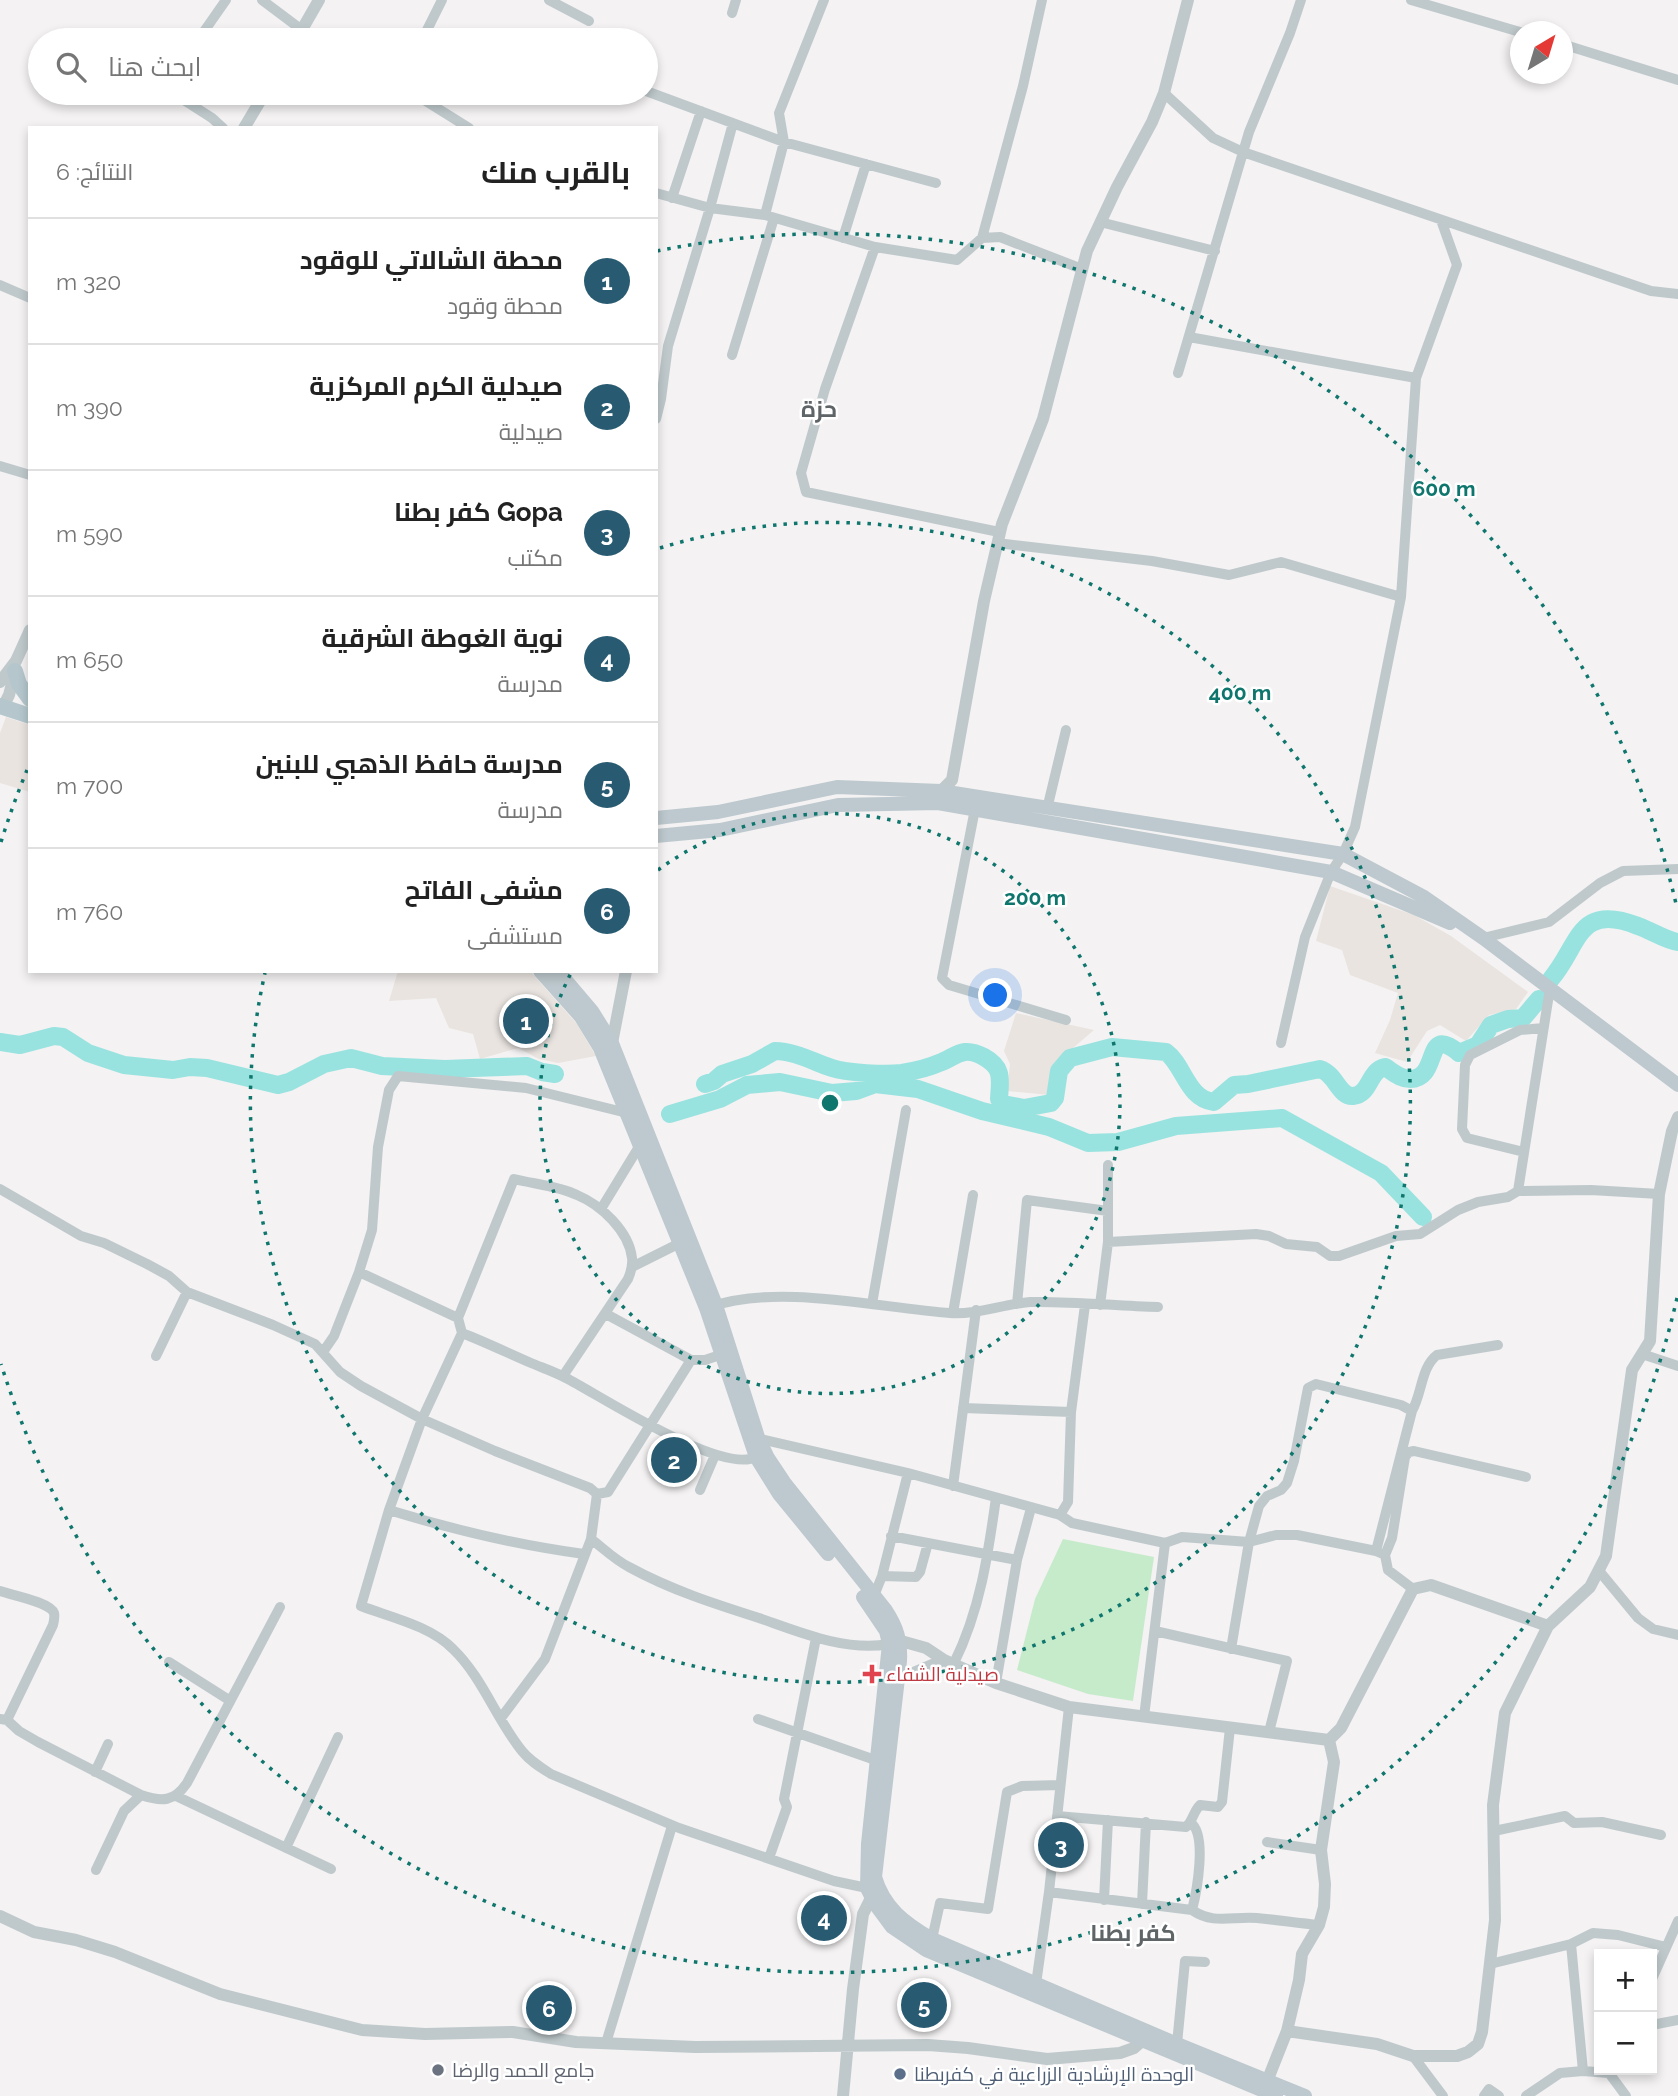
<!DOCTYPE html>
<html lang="ar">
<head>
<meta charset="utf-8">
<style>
  body { margin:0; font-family:Raleway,Cairo,sans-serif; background:#f6f6f6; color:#222; direction:rtl }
  .controls { position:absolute; right:21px; bottom:21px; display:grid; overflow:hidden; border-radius:0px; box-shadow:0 4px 10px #0003 }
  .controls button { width:63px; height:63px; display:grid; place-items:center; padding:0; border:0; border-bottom:2px solid #e0e0e0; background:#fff; color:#222; font:35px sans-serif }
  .compass { position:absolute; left:1510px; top:21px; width:63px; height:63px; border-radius:50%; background:#fff; box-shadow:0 4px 10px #0003; rotate:38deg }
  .you { position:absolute; left:996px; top:996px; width:24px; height:24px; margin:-18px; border:5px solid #fff; border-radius:50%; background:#1a73e8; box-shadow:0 0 0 10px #1a73e833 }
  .badge { display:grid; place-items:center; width:46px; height:46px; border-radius:50%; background:#285a71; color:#fff; font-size:23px; font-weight:700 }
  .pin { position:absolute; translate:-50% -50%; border:4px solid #fff; box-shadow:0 2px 7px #0006 }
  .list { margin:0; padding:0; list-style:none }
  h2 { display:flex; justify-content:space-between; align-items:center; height:91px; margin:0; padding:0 28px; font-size:30px }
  h2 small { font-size:23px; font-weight:400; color:#767676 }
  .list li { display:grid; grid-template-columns:46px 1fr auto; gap:21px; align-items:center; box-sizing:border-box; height:126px; padding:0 28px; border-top:2px solid #e0e0e0 }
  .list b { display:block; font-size:26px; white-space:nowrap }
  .list p { margin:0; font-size:23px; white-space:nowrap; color:#767676 }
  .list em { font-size:23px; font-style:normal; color:#767676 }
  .icon { flex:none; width:38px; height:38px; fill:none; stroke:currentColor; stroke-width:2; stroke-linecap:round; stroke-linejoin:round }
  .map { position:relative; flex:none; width:1678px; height:2096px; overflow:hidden; direction:ltr }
  .search { position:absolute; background:#fff; box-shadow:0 4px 10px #0003; left:28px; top:28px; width:630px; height:77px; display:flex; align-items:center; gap:18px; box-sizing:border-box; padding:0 24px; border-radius:38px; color:#767676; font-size:26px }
  .panel { position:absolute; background:#fff; box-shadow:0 4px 10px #0003; left:28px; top:126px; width:630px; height:847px; border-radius:0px; direction:rtl }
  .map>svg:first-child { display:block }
  .commercial { fill:#e9e4e0 }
  .medical { fill:#f9e6ea }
  .green { fill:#c6ebcb }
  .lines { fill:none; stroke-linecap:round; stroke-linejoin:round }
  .river { stroke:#98e3df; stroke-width:18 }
  .minor { stroke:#bfc9cc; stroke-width:10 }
  .tertiary { stroke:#bfc9cc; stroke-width:12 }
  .secondary { stroke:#bdc9ce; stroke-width:14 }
  .primary { stroke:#b5c7cd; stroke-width:16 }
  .ring { fill:none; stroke:#0f766e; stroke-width:3.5; stroke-dasharray:3.5 7 }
  .health-dot { fill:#e0444e; stroke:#fff; stroke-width:2.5 }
  .worship-dot { fill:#6b7280; stroke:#fff; stroke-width:2.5 }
  .service-dot { fill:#5c6f8a; stroke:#fff; stroke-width:2.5 }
  .labels { text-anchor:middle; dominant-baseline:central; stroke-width:5; stroke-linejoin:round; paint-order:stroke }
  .health-label { font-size:19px; fill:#be3a42; stroke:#fff; text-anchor:start }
  .worship-label { font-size:19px; fill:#5b616d; stroke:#fff; text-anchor:start }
  .service-label { font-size:19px; fill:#4e5e75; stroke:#fff; text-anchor:start }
  .quarter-label { font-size:23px; font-weight:bold; fill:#5f6466; stroke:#fff }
  .centre { fill:#0f766e; stroke:#fff; stroke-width:3.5 }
  .ring-label { font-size:21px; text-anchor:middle; font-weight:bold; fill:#0f766e; stroke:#fff; stroke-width:5; stroke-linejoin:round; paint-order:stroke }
</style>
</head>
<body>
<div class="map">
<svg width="1678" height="2096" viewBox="0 0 1678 2096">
  <rect width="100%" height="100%" fill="#f4f2f2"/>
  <!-- commercial -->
  <path class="commercial" d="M 6,717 L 30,725 L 30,792 L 0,783 L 0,733 Z
    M 1330,886 L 1414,915 L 1451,936 L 1528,992 L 1516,1009 L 1489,1015 L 1466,1041 L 1440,1025 L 1427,1031 L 1407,1062 L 1375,1053 L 1390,1020 L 1398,993 L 1350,975 L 1342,950 L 1316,941 Z
    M 398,971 L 530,971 L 577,1024 L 596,1056 L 558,1063 L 539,1059 L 518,1048 L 480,1059 L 473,1034 L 449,1028 L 436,998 L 389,1001 Z
    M 1016,1013 L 1094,1030 L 1052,1066 L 1049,1095 L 1007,1091 L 1010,1064 L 1004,1051 Z"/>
  <!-- medical -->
  <path class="medical" d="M 543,1992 L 562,1999 L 555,2024 L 536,2018 Z"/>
  <!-- green -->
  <path class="green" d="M 1063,1539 L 1154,1557 L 1133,1701 L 1088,1694 L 1017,1670 L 1035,1599 Z"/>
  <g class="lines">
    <!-- river -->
    <path class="river" d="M 1551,979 C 1580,945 1577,902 1638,926 C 1650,930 1667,941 1678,942
      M 0,1042 L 20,1045 L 54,1036 L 63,1037 L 88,1053 L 124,1065 L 173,1070 L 190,1067 L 207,1068 L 278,1085 L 289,1082 L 324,1064 L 351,1058 L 382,1066 L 445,1069 L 527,1066 L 542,1072 L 555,1074
      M 705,1084 L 714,1081 L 722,1074 L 752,1064 L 775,1051 C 794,1051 814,1062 832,1068 C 846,1073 886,1075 902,1073 C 914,1071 928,1068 939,1063 C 956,1057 962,1045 984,1057 C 1004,1068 1000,1080 999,1099 L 1003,1104 L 1024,1108 L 1051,1103 L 1055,1098 L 1059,1071 L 1070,1058 L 1112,1047 L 1166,1052 C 1184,1065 1187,1099 1214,1102 L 1234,1085 L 1248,1084 L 1320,1069 C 1336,1074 1339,1097 1353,1096 C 1371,1094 1368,1071 1385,1067 C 1393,1072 1400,1079 1410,1079 C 1441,1079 1423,1023 1459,1053 L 1478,1045 L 1491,1025 L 1508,1019 L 1523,1018 L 1539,999
      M 670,1114 L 720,1099 L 747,1085 L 780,1082 L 832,1093 L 856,1091 L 875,1084 L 918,1089 L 982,1111 L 1049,1127 L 1088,1143 L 1118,1142 L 1176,1126 L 1282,1118 L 1381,1173 L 1423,1217"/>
    <!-- minor -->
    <path class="minor" d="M 262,0 L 302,30 L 322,40
      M 549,0 L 589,21
      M 1411,0 L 1520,32
      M 732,13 L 736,0
      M 198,40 L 226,0
      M 422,40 L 442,0
      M 1562,44 L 1678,80
      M 646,91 L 784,142 L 936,183
      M 173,93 L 212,118 L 223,128
      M 413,93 L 469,128
      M 1164,93 L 1213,138 L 1243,152 L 1651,291 L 1678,294
      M 656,193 L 710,208 L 765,215 L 875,247 L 957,260 L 982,238 L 1000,237 L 1082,269
      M 672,198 L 701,111
      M 765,215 L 784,142 L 779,113 L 824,0
      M 1100,222 L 1215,251
      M 843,238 L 866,164
      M 982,238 L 1023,86 L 1042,0
      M 875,247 L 825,389 L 801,473 L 806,492 L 999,532
      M 0,285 L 30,298
      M 1189,337 L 1416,378
      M 732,355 L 774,218
      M 1178,373 L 1249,132 L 1290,33 L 1301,0
      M 656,419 L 661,399 L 668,346 L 710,208 L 733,123
      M 0,466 L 30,475
      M 997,543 L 1152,561 L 1229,575 L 1281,562 L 1401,597
      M 975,809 L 942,978 L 949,985 L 1066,1020
      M 1047,809 L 1066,730
      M 1483,938 L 1549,922 L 1600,883 L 1623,871 L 1678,869
      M 1281,1043 L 1305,937 L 1331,872 L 1343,854 L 1355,827 L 1401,597 L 1416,378 L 1457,265 L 1441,220
      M 1524,1152 L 1467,1138 L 1462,1129 L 1465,1065 L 1470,1055 L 1520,1030 L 1543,1028
      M 0,1189 L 81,1236 L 104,1243 L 147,1264 L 169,1276 L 187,1292 L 273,1325 L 315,1344 L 340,1372 L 361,1386 L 422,1419 L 495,1451 L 590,1488 L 597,1494 L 608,1492 L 691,1360
      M 1518,1191 L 1550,988
      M 601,1209 L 640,1145
      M 1108,1242 L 1256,1234 L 1269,1236 L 1286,1244 L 1317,1247 L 1330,1256 L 1339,1256 L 1396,1236 L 1420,1234 L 1458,1210 L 1478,1202 L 1508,1197 L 1518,1191 L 1591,1190 L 1659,1194
      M 632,1267 L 680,1243
      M 359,1272 L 458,1318
      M 872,1304 L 906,1110
      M 1017,1304 L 1027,1200 L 1108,1211
      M 1100,1305 L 1108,1242 L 1108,1165
      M 710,1307 C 778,1283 879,1308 950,1313 C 976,1315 1003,1304 1030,1302 C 1072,1301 1116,1306 1158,1307
      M 953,1313 L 973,1195
      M 606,1314 L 691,1360 L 705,1360 L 720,1355
      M 462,1333 C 485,1342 508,1353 531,1363 C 543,1368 555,1372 566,1378 C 601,1396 721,1475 756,1457
      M 323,1352 L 334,1336 L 359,1272 L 372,1230 L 378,1147 L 389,1090 L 398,1076 L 526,1088 L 627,1113
      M 1642,1354 L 1678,1366
      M 156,1356 L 187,1292
      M 563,1376 L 628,1279 C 631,1272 633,1266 632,1258 C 629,1231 601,1205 577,1195 C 559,1186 534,1184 514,1179 L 458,1318 L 462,1333 L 422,1419 L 389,1510 L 361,1606 C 390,1617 431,1626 453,1649 C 483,1678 496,1719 522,1751 C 530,1761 540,1767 551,1774 L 679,1828 L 834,1881 L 867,1888
      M 963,1408 L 1071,1412
      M 756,1438 L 908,1473 L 1060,1515 L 1072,1523 L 1165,1543 L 1182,1537 L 1249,1542 L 1276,1535 L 1297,1535 L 1376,1551 L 1385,1555 L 1388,1570 L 1413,1589
      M 953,1486 L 976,1310
      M 700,1490 L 715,1455
      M 389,1510 C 454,1530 517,1545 584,1554
      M 1060,1515 L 1068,1502 L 1071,1412 L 1085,1305
      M 891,1536 L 1017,1560
      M 591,1539 C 603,1548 615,1560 629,1567 C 671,1590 715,1604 759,1618 C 799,1632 846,1652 889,1644
      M 1376,1551 L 1412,1411 C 1422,1394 1421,1367 1437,1355 L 1498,1345
      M 1385,1555 L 1392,1538 L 1405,1457 L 1409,1452 L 1414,1451 L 1526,1477
      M 1600,1572 L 1638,1618 L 1653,1629 L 1678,1635
      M 882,1576 L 916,1577 L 920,1572 L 928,1543
      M 0,1591 C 11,1595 50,1602 54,1613 C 55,1617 54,1621 53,1625 L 7,1720
      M 874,1596 L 882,1576 L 908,1473
      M 1155,1631 L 1287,1661 L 1269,1732
      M 1231,1649 L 1249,1542 L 1259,1506 L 1267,1496 L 1281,1490 L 1287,1483 L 1294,1461 L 1308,1388 L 1316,1384 L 1401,1405 L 1412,1411
      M 169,1662 L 229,1700
      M 954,1663 C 980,1611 988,1555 996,1498
      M 996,1683 L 1017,1560 L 1031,1508
      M 1144,1717 L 1165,1543
      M 501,1718 L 545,1659 L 591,1539 L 597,1494
      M 0,1719 L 7,1720 L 19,1731 L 38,1742 L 141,1795 C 162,1802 174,1802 187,1783 L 280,1607
      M 758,1719 L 878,1761
      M 95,1772 L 108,1744
      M 176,1796 L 331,1869
      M 1057,1816 L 1186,1827 C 1193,1821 1193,1812 1200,1805 L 1218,1807 L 1222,1802 L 1230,1728
      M 1191,1823 C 1207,1835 1197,1891 1192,1910
      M 1494,1831 L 1565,1816 L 1574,1823 L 1602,1822 L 1661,1835
      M 1267,1842 L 1321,1850
      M 286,1848 L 338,1737
      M 769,1858 L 787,1807 L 784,1799 L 816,1638
      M 96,1870 L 124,1811 L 141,1795
      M 1049,1892 L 1192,1910 C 1214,1925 1232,1916 1257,1918 C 1278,1920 1298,1923 1319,1925
      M 1104,1900 L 1108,1820
      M 1142,1904 L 1146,1822
      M 932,1939 L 940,1903 L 988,1909 L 1007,1792 L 1022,1786 L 1060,1785
      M 1571,1944 L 1583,2071
      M 1490,1964 L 1571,1944 L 1593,1933 L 1618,1935 L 1666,1947
      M 1652,1979 L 1678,1921
      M 1036,1984 L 1049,1892 L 1069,1707
      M 1652,2025 L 1678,2020
      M 606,2043 L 672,1826
      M 1177,2044 L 1185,1961 L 1205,1962
      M 1413,2056 L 1443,2096
      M 1484,2096 L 1489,2089 L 1499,2096
      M 1526,2096 L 1560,2073 L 1583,2071 L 1609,2073 L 1626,2096"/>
    <!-- tertiary -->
    <path class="tertiary" d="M 296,40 L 319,0
      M 244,128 L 265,93
      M 0,682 L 16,661 L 30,630
      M 3,707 L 9,695 L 15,672
      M 939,799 L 941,791 L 952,780 L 984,601 L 1002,524 L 1043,419 L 1087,251 L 1117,187 L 1152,122 L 1164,93 L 1188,0
      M 612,1043 L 626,971
      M 893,1643 L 901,1641 L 926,1648 L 944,1660 L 996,1683 L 1069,1707 L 1329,1740
      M 897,1680 L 944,1660
      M 0,1916 L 34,1932 L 76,1940 L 115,1952 L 220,1994 L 362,2030 L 425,2034 L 513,2032 L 576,2042 L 695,2047 L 928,2045 L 968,2048 L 1047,2059 L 1120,2053 L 1134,2048 L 1142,2041
      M 1287,2031 L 1377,2044 L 1413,2056 L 1457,2056 L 1468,2052 L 1478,2044 L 1482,2032 L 1495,1920 L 1493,1805 L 1505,1713 L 1548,1626 L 1590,1587 L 1606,1556 L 1632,1370 L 1650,1341 L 1659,1194 L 1672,1131 L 1678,1117
      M 1264,2089 L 1287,2031 L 1299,1980 L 1302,1954 L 1319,1925 L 1324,1907 L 1325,1884 L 1321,1850 L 1334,1762 L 1329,1740 L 1341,1728 L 1413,1589 L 1431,1585 L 1548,1626
      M 843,2096 L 853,1989 L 863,1914 L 871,1898"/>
    <!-- secondary -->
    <path class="secondary" d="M 656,818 L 718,812 L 837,787 L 941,791 L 1343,854 L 1424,897 L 1483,938 L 1678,1085
      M 656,836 L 720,830 L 838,805 L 938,803 L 1331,872 L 1450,923
      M 540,971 L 581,1017 L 600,1048 L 706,1308 L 756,1457 L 779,1494 L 828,1554
      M 558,971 L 592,1011 L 612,1043 L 716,1305 L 758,1437 L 768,1458 L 784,1482 L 885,1609 C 897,1627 901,1640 900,1661 L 875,1877 C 884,1908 905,1923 932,1939 L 1177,2044 L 1305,2096
      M 863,1597 L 886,1631 L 889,1644 L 868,1844 L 867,1888 L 875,1904 L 892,1927 L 926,1950 L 1276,2096"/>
    <!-- primary -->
    <path class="primary" d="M 15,671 L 19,684 L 30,699
      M 0,706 L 30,716"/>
  </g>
  <!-- distance rings -->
  <g class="ring">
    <path d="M658 870A290 290 0 1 1 572 971"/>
    <path d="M660 548A580 580 0 1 1 265 973"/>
    <path d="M1677 1298A869 869 0 0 1 1 1364M1 842A869 869 0 0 1 27 770M657 251A869 869 0 0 1 1677 908"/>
  </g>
  <!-- markers -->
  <path class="health-dot" d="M868.5 1663.5h7v7h7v7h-7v7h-7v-7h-7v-7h7z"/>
  <circle class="worship-dot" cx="438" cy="2070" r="7"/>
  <circle class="service-dot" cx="900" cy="2074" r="7"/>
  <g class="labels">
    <!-- health labels -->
    <g class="health-label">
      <text x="886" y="1674">صيدلية الشفاء</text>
    </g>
    <!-- worship labels -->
    <g class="worship-label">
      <text x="452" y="2070">جامع الحمد والرضا</text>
    </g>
    <!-- service labels -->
    <g class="service-label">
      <text x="914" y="2074">الوحدة الإرشادية الزراعية في كفربطنا</text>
    </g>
    <!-- quarter labels -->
    <g class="quarter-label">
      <text x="819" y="408">حزة</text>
      <text x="1133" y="1932">كفر بطنا</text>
    </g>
  </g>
  <circle cx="830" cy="1103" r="10" class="centre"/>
  <g class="ring-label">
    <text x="1444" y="496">600 m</text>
    <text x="1240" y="700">400 m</text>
    <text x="1035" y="905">200 m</text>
  </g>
</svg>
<div class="controls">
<button>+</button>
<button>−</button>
</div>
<svg class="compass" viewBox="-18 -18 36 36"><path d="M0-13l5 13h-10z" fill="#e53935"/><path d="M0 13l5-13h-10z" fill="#767676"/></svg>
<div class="you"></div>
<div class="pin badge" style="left:526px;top:1021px">1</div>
<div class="pin badge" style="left:674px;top:1460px">2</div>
<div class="pin badge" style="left:1061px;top:1845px">3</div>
<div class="pin badge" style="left:824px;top:1918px">4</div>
<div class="pin badge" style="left:924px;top:2005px">5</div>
<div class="pin badge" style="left:549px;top:2008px">6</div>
<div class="search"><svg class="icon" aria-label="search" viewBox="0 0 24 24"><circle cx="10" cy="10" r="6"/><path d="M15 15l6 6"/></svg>ابحث هنا</div>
<section class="panel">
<h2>بالقرب منك<small>النتائج: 6</small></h2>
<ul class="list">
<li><span class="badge">1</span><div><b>محطة الشالاتي للوقود</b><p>محطة وقود</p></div><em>320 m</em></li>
<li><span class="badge">2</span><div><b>صيدلية الكرم المركزية</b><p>صيدلية</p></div><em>390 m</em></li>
<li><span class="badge">3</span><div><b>Gopa كفر بطنا</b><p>مكتب</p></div><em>590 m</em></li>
<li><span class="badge">4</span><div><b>نوية الغوطة الشرقية</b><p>مدرسة</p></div><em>650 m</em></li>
<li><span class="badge">5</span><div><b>مدرسة حافظ الذهبي للبنين</b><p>مدرسة</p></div><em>700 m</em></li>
<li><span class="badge">6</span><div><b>مشفى الفاتح</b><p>مستشفى</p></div><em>760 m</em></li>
</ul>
</section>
</div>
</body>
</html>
